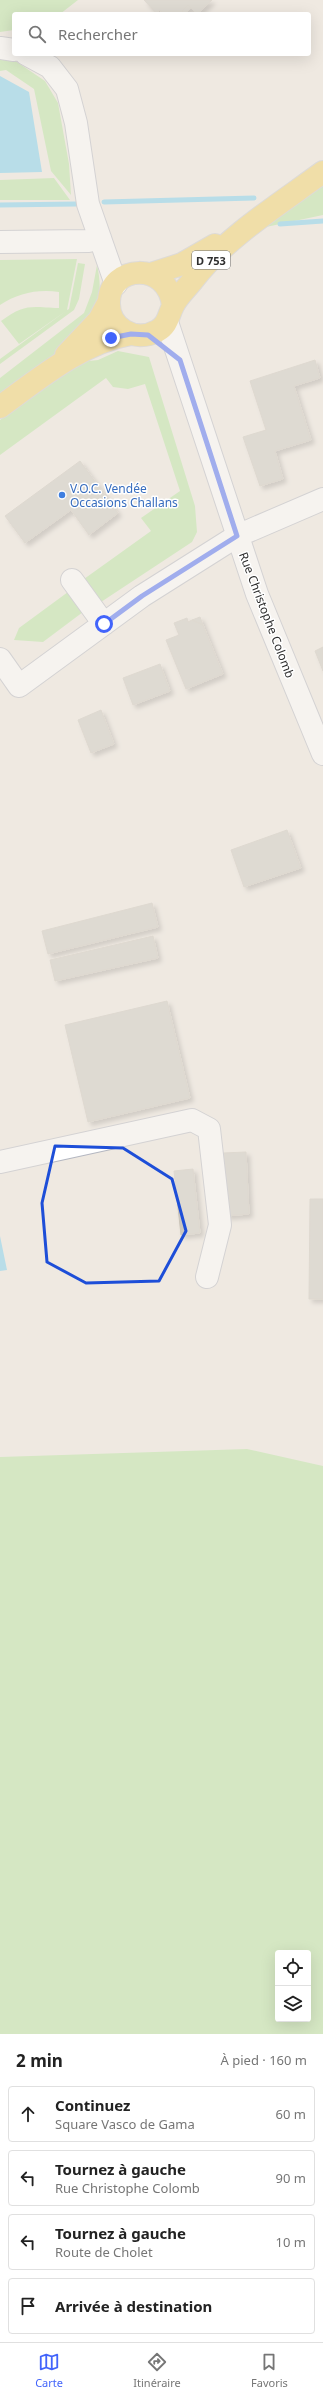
<!DOCTYPE html>
<html lang="fr">
<head>
<meta charset="utf-8">
<style>
  body { margin:0; font-family:"Noto Sans",sans-serif; background:#f6f6f6; color:#222 }
  .controls { position:absolute; right:12px; bottom:12px; display:grid; overflow:hidden; border-radius:4px; box-shadow:0 4px 16px #0002 }
  .controls button { width:36px; height:36px; display:grid; place-items:center; padding:0; border:0; border-bottom:1px solid #e0e0e0; background:#fff; color:#222; font:20px sans-serif }
  .stop { position:absolute; width:12px; height:12px; margin:-9px; border:3px solid #4264fb; border-radius:50%; background:#fff }
  .stop.end { background:#4264fb; border-color:#fff; box-shadow:0 1px 4px #0008 }
  .list { margin:0; padding:0; list-style:none }
  h2 { display:flex; justify-content:space-between; align-items:center; height:52px; margin:0; padding:0 16px; font-size:17px }
  h2 small { font-size:13px; font-weight:400; color:#767676 }
  .list li { display:grid; grid-template-columns:26px 1fr auto; gap:12px; align-items:center; box-sizing:border-box; height:56px; margin:0 8px 8px; padding:0 8px; border:1px solid #e0e0e0; border-radius:4px }
  .list b { display:block; font-size:15px; white-space:nowrap }
  .list p { margin:0; font-size:13px; white-space:nowrap; color:#767676 }
  .list em { font-size:13px; font-style:normal; color:#767676 }
  .icon { flex:none; width:22px; height:22px; fill:none; stroke:currentColor; stroke-width:2; stroke-linecap:round; stroke-linejoin:round }
  .map { position:relative; flex:none; width:323px; height:2034px; overflow:hidden }
  .search { position:absolute; background:#fff; box-shadow:0 4px 16px #0002; left:12px; right:12px; top:12px; height:44px; display:flex; align-items:center; gap:10px; box-sizing:border-box; padding:0 14px; border-radius:4px; color:#767676; font-size:15px }
  .sheet { height:308px; background:#fff }
  nav { display:flex; justify-content:space-around; align-items:center; box-sizing:border-box; height:56px; border-top:1px solid #e0e0e0; background:#fff; font-size:11px; color:#767676 }
  nav a { display:grid; justify-items:center; gap:2px }
  nav .on { color:#4264fb }
  .map>svg:first-child { display:block }
  .green { fill:#b6e59e; fill-rule:evenodd }
  .water { fill:#75cff0 }
  .lines { fill:none; stroke-linecap:round; stroke-linejoin:round }
  .stream { stroke:#75cff0; stroke-width:5 }
  .building { fill:#cbc7bf; stroke:#cbc5ba; filter:url(#shadow) }
  .minor-casing { stroke:#b4b7c1; stroke-width:24 }
  .major-casing { stroke:#c9c9c9; stroke-width:24 }
  .minor { stroke:#fff; stroke-width:22 }
  .major { stroke:#f2d163; stroke-width:22 }
  .route { stroke:#4264fb; stroke-width:5 }
  .marked { fill:none; stroke:#1d4ed8; stroke-width:3; stroke-linejoin:round }
  .shop-dot { fill:#3f7fe0; stroke:#fff; stroke-width:1.5 }
  .labels { text-anchor:middle; dominant-baseline:central; stroke-width:3; stroke-linejoin:round; paint-order:stroke }
  .shield { fill:#fff; stroke:#6d6d6d; stroke-width:1 }
  .shield-label { font-size:11px; font-weight:bold; fill:#2e2e2e }
  .shop-label { font-size:12px; fill:#366cbe; stroke:#fff; text-anchor:start }
  .street-label { font-size:12px; fill:#2e2e2e; stroke:#fff }
</style>
</head>
<body>
<div class="map">
<svg width="323" height="2034" viewBox="0 0 323 2034">
  <defs>
    <filter id="shadow"><feDropShadow dx="3.5" dy="3.5" stdDeviation="2" flood-color="#0004"/></filter>
  </defs>
  <rect width="100%" height="100%" fill="#efe9e1"/>
  <!-- green -->
  <path class="green" d="M 0,0 L 78,0 L 60,14 L 14,14 L 14,30 L 0,32 Z
    M 0,56 L 11,58 L 45,81 L 58,103 L 69,164 L 71,195 L 51,171 L 34,89 L 6,70 L 0,71 Z
    M 323,175 L 323,215 L 266,227 Z
    M 54,178 L 70,200 L 0,200 L 0,180 Z
    M 77,259 L 67,310 L 69,309 L 78,263 L 85,264 L 79,299 L 74,310 L 0,364 L 0,359 L 66,311 L 19,344 L 1,321 C 25,303 31,307 59,308 L 59,292 C 38,289 18,293 0,305 L 0,260 Z
    M 97,265 C 100,278 102,298 95,310 C 79,340 28,374 0,395 L 0,378 L 84,313 L 92,292 Z
    M 118,351 L 149,357 L 195,506 L 197,532 L 192,542 L 101,602 L 84,579 L 151,531 L 141,518 L 180,491 L 145,384 L 128,389 L 113,387 L 106,378 L 0,455 L 0,420 L 80,362 L 98,360 Z
    M 68,592 L 83,612 L 43,642 L 14,640 L 19,628 Z
    M 247,1449 L 323,1466 L 323,2034 L 0,2034 L 0,1457 ZM 278,1953 L 308,1953 L 308,2019 L 278,2019 Z"/>
  <!-- water -->
  <path class="water" d="M 0,76 L 29,92 L 42,172 L 0,173 Z
    M 0,1236 L 7,1270 L 0,1271 Z"/>
  <g class="lines">
    <!-- stream -->
    <path class="stream" d="M 104,202 L 254,198
      M 0,205 L 76,204
      M 280,224 L 323,221"/>
  </g>
  <!-- building -->
  <path class="building" d="M 144,0 L 212,0 L 197,14 L 188,5 L 182,11 L 185,14 L 163,14 L 160,10 L 156,13 Z
    M 188,5 L 191,8 L 185,14 L 182,11 Z
    M 315,360 L 320,378 L 294,386 L 311,440 L 275,451 L 283,479 L 260,486 L 243,437 L 266,430 L 250,381 Z
    M 80,461 L 118,513 L 89,535 L 71,510 L 25,543 L 5,516 Z
    M 200,617 L 203,625 L 192,620 Z
    M 187,618 L 188,622 L 192,620 L 203,625 L 223,674 L 186,689 L 166,640 L 179,635 L 174,623 Z
    M 323,647 L 323,671 L 315,651 Z
    M 160,664 L 170,691 L 133,705 L 123,678 Z
    M 101,710 L 114,744 L 91,753 L 78,720 Z
    M 287,830 L 301,868 L 244,887 L 231,850 Z
    M 152,903 L 158,927 L 48,954 L 42,931 Z
    M 153,936 L 158,958 L 55,981 L 50,960 Z
    M 167,1001 L 190,1098 L 88,1122 L 65,1025 Z
    M 246,1152 L 249,1214 L 226,1216 L 223,1153 Z
    M 193,1169 L 200,1233 L 181,1235 L 174,1171 Z
    M 310,1199 L 323,1199 L 323,1299 L 309,1299 Z"/>
  <g class="lines">
    <!-- minor casing -->
    <g class="minor-casing">
      <path id="minor" d="M 0,48 L 14,50
        M 26,54 L 50,67 L 67,89 L 76,123 L 88,204 L 116,284
        M 0,242 L 89,241 L 100,238
        M 167,322 L 257,594 L 323,754
        M 72,580 L 104,624
        M 0,659 L 19,686 L 142,596 L 237,536 L 323,499
        M 0,1162 L 192,1120 L 209,1129 L 220,1225 L 207,1277"/>
    </g>
    <!-- major casing -->
    <g class="major-casing">
      <path id="major" d="M 151,274 L 182,264 L 215,245
        M 173,306 C 168,260 109,265 109,302 C 108,328 135,343 157,331 C 168,325 168,316 173,306 C 177,297 187,288 193,280 C 225,238 281,203 323,172
        M 66,355 L 99,320 L 109,301
        M 0,407 C 40,378 81,343 131,334"/>
    </g>
    <!-- minor -->
    <use href="#minor" class="minor"/>
    <!-- major -->
    <use href="#major" class="major"/>
  </g>
  <g class="lines">
    <!-- route -->
    <path class="route" d="M 104,624 L 142,596 L 237,536 L 180,360 L 148,335 L 131,334 L 111,338"/>
  </g>
  <!-- marked area -->
  <path d="M0 0H323V2034H0ZM 55,1146 L 123,1148 L 172,1179 L 186,1231 L 159,1281 L 86,1283 L 47,1262 L 42,1203 Z" fill="#efe9e1" fill-opacity=".55" fill-rule="evenodd"/>
  <path class="marked" d="M 55,1146 L 123,1148 L 172,1179 L 186,1231 L 159,1281 L 86,1283 L 47,1262 L 42,1203 Z"/>
  <!-- markers -->
  <circle class="shop-dot" cx="62" cy="495" r="4"/>
  <g class="labels">
    <!-- shield labels -->
    <rect class="shield" x="192" y="251" width="38" height="18" rx="3"/>
    <g class="shield-label">
      <text x="211" y="260">D 753</text>
    </g>
    <!-- shop labels -->
    <g class="shop-label">
      <text x="70" y="488">V.O.C. Vendée<tspan x="70" dy="14">Occasions Challans</tspan></text>
    </g>
    <!-- street labels -->
    <g class="street-label">
      <text transform="translate(267 615) rotate(69)">Rue Christophe Colomb</text>
    </g>
  </g>
</svg>
<div class="controls">
<button><svg class="icon" aria-label="locate" viewBox="0 0 24 24"><circle cx="12" cy="12" r="6"/><path d="M12 2v4M12 18v4M2 12h4M18 12h4"/></svg></button>
<button><svg class="icon" aria-label="layers" viewBox="0 0 24 24"><path d="M12 4l9 5-9 5-9-5zM3 14l9 5 9-5"/></svg></button>
</div>
<div class="stop" style="left:104px;top:624px"></div>
<div class="stop end" style="left:111px;top:338px"></div>
<div class="search"><svg class="icon" aria-label="search" viewBox="0 0 24 24"><circle cx="10" cy="10" r="6"/><path d="M15 15l6 6"/></svg>Rechercher</div>
</div>
<section class="sheet">
<h2>2 min<small>À pied · 160 m</small></h2>
<ul class="list">
<li><svg class="icon" aria-label="ahead" viewBox="0 0 24 24"><path d="M12 20V5M6 11l6-6 6 6"/></svg><div><b>Continuez</b><p>Square Vasco de Gama</p></div><em>60 m</em></li>
<li><svg class="icon" aria-label="left" viewBox="0 0 24 24"><path d="M17 20v-9H6M10 6l-5 5 5 5"/></svg><div><b>Tournez à gauche</b><p>Rue Christophe Colomb</p></div><em>90 m</em></li>
<li><svg class="icon" aria-label="left" viewBox="0 0 24 24"><path d="M17 20v-9H6M10 6l-5 5 5 5"/></svg><div><b>Tournez à gauche</b><p>Route de Cholet</p></div><em>10 m</em></li>
<li><svg class="icon" aria-label="arrive" viewBox="0 0 24 24"><path d="M6 21V4h12l-3 4 3 4H6"/></svg><div><b>Arrivée à destination</b></div></li>
</ul>
</section>
<nav>
<a class="on"><svg class="icon" aria-label="map" viewBox="0 0 24 24"><path d="M3 6l6-2 6 2 6-2v14l-6 2-6-2-6 2zM9 4v14M15 6v14"/></svg>Carte</a>
<a><svg class="icon" aria-label="directions" viewBox="0 0 24 24"><path d="M12 3l9 9-9 9-9-9zM9 14v-3h6M13 9l2 2-2 2"/></svg>Itinéraire</a>
<a><svg class="icon" aria-label="saved" viewBox="0 0 24 24"><path d="M7 4h10v16l-5-4-5 4z"/></svg>Favoris</a>
</nav>
</body>
</html>
